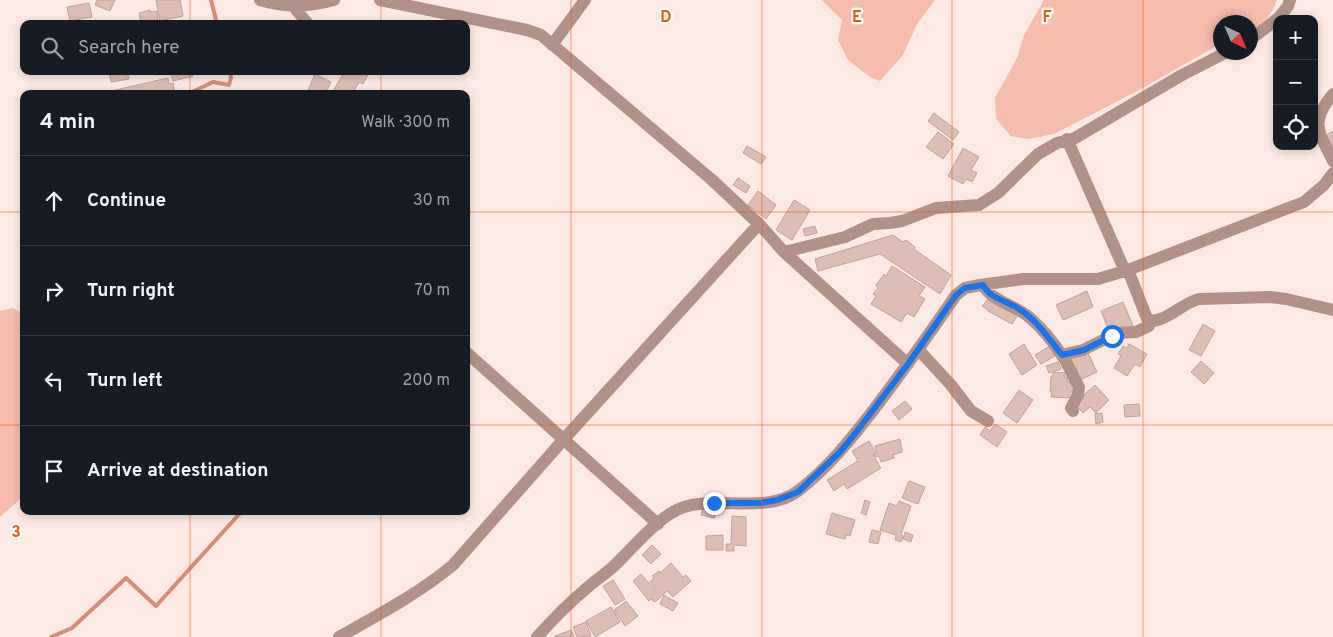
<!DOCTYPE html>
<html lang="en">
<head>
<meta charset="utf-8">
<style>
  body { margin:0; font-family:Overpass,sans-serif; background:#242831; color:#f1f3f6 }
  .controls { position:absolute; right:15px; top:15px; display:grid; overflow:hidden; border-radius:10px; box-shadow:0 2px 8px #0003 }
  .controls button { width:45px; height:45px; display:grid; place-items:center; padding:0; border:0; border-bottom:1px solid #363941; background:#171b24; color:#f1f3f6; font:25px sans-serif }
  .compass { position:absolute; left:1213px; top:15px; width:45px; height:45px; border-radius:50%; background:#171b24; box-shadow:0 2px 8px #0003; rotate:136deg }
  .stop { position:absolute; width:15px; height:15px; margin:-11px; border:4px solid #1a73e8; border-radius:50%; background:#fff }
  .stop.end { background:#1a73e8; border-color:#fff; box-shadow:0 1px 5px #0008 }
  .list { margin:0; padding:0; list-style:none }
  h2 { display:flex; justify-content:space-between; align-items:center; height:65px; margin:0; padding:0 20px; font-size:21px }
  h2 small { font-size:16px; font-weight:400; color:#9ea1a6 }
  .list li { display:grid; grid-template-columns:32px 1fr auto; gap:15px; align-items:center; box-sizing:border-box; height:90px; padding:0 20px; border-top:1px solid #363941 }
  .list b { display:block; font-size:19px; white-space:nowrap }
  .list em { font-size:16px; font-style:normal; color:#9ea1a6 }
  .icon { flex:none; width:28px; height:28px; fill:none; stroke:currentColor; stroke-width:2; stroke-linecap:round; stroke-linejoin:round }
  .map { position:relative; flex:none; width:1333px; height:637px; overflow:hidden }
  .search { position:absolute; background:#171b24; box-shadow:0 2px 8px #0003; left:20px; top:20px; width:450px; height:55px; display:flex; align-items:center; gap:12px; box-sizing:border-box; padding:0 18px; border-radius:10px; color:#9ea1a6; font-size:19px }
  .panel { position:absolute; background:#171b24; box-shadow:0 2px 8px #0003; left:20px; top:90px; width:450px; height:425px; border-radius:10px }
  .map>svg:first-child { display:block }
  .green { fill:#f6bcac }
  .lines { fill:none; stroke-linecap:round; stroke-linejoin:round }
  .stream { stroke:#d58c78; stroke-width:4 }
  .building { fill:#ddbdb4; stroke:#c2a39a }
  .minor { stroke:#b29188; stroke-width:12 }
  .route { stroke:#1a73e8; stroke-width:6 }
  .grid { fill:none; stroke:#e8590c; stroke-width:1; stroke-opacity:0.55 }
  .grid-label { font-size:16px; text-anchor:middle; font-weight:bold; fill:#e8590c; stroke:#fff; stroke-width:4.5; stroke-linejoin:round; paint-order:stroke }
</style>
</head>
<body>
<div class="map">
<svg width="1333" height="637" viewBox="0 0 1333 637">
  <rect width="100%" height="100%" fill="#fde9e3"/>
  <!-- green -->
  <path class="green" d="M 822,0 L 935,0 L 917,24 L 903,55 L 880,81 L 870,77 L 848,60 L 838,40 L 842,20 Z
    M 1044,0 L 1277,0 C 1273,12 1263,26 1251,31 L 1250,22 L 1220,22 L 1220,44 L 1141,89 L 1054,134 L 1028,139 L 1011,136 L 996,119 L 995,98 L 1017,58 L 1024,35 Z
    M 13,308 L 24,314 L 24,496 L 0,517 L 0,311 Z"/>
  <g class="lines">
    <!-- stream -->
    <path class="stream" d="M 211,0 L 217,24
      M 188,94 L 213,82 L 229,85 L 231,78 L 230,71
      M 51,637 L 72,628 L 126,578 L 156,606 L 242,511"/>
  </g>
  <!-- building -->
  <path class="building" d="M 97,0 L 115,0 L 110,11 L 95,5 Z
    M 156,0 L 180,0 L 183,16 L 160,21 Z
    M 89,3 L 92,17 L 70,21 L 67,7 Z
    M 150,10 L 150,12 L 157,11 L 158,21 L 154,22 L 154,24 L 141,24 L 139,13 Z
    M 134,71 L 134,74 L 128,75 L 129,79 L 111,82 L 109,72 Z
    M 170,71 L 192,71 L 193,76 L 173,81 Z
    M 342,71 L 370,71 L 363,84 L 359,82 L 352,94 L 334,94 L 332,93 L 343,74 L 341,74 Z
    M 315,74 L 331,82 L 325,94 L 315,94 L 308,90 Z
    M 168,78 L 169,84 L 173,83 L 175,94 L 112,94 L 111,91 Z
    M 934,113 L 959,132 L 953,140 L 928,121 Z
    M 1333,131 L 1333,149 L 1325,136 Z
    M 938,132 L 954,144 L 943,159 L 926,147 Z
    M 747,146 L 766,157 L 761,164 L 743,153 Z
    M 963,148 L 979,157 L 971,170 L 977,173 L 972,182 L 966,179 L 963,184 L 948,176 Z
    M 738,178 L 750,186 L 746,193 L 733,185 Z
    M 758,191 L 776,205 L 766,219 L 748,205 Z
    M 794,200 L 810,210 L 792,240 L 776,230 Z
    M 815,226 L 817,233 L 805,236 L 803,229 Z
    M 893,235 L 903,242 L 906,240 L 915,247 L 914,249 L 951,275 L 940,294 L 880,254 L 818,271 L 815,259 Z
    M 892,266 L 925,287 L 919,296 L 925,299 L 914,317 L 907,313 L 901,322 L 871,304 L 876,296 L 873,294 L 878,288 L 876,285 L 884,274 L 886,276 Z
    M 1087,291 L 1093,307 L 1063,320 L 1056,305 Z
    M 988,299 L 1018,315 L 1012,324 L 988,311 L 988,310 L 982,306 Z
    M 1123,302 L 1134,328 L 1110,333 L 1101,311 Z
    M 1203,324 L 1215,331 L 1201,356 L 1189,350 Z
    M 1024,344 L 1037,365 L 1022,375 L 1009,354 Z
    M 1129,344 L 1147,354 L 1140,367 L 1135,364 L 1127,376 L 1114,368 L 1121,356 L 1118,354 L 1123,346 L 1127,348 Z
    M 1050,346 L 1055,356 L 1041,364 L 1035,355 Z
    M 1087,351 L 1097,372 L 1078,381 L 1068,359 Z
    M 1201,361 L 1214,373 L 1204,384 L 1191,372 Z
    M 1058,362 L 1061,369 L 1049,373 L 1046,366 Z
    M 1053,372 L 1065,373 L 1064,377 L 1068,377 L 1067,382 L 1074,382 L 1073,398 L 1051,397 L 1052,392 L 1050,392 L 1051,376 L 1053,376 Z
    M 1095,385 L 1109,400 L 1096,413 L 1090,407 L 1083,413 L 1074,404 Z
    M 1019,390 L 1033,400 L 1017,423 L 1003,413 Z
    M 905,401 L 912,409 L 899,420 L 892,411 Z
    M 1139,404 L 1140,416 L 1125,417 L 1124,405 Z
    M 1102,413 L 1103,422 L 1096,424 L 1095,414 Z
    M 995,424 L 1007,432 L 997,447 L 980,435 L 985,427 L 990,431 Z
    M 900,439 L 902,452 L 893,455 L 894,458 L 881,462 L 879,456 L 875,457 L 874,454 L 877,453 L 875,446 Z
    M 869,441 L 876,453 L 873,455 L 881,468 L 847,489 L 844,484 L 834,491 L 827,480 L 858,461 L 852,451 Z
    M 909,481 L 925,487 L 918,504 L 902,498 Z
    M 865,500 L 870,502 L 866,515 L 861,513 Z
    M 899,501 L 911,506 L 901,535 L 903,536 L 901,542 L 895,540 L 896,535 L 880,530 L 889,503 L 897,506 Z
    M 703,507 L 716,511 L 714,518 L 701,515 Z
    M 832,513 L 855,520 L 850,536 L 846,535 L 845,539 L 826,534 Z
    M 732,516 L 746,517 L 746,546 L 734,545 L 734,551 L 726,551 L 726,544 L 731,544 Z
    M 872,530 L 881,532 L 878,544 L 869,542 Z
    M 905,532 L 913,535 L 911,542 L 903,539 Z
    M 723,535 L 723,550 L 706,550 L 706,536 Z
    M 652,545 L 661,554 L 651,564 L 642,555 Z
    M 671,563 L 683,577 L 686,575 L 691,581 L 673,597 L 667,591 L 662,596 L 650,582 L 654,578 L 652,576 L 659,571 L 660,573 Z
    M 641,574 L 661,597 L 655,602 L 651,599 L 649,601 L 633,581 Z
    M 613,580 L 625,599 L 615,605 L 603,586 Z
    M 664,595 L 678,603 L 673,611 L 660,604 Z
    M 626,601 L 638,616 L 625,626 L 614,610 Z
    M 611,607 L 620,622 L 595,637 L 586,621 Z
    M 586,622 L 591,636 L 577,637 L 573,627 Z
    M 571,630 L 574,636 L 555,637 L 555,636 Z"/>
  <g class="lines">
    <!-- minor -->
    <path class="minor" d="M 260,0 C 285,8 309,7 334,0
      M 380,0 L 527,30 L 541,35 L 711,179 L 759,224 L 784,252 L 908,364
      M 293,6 L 308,24
      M 1278,19 L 1288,6 L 1290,0
      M 1250,40 L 1277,19
      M 552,45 L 585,0
      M 1333,94 C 1309,123 1319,132 1333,161
      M 1067,139 L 1125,271
      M 784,252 L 845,237 L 873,224 L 890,223 L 902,221 L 936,208 L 979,205 L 998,193 L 1038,154 L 1057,143 L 1075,138 L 1182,75 L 1227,52
      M 1128,270 L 1148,321 C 1167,322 1182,303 1199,299 L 1270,297 L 1286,299 L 1333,310
      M 983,285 C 992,302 1016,305 1030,318 C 1042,328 1054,343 1063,357 C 1069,366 1073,377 1079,387 L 1078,395 L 1071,408 L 1073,411
      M 918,349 L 951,385 L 971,411 L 988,421
      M 466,352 L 658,524
      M 1062,355 L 1083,350 L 1117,333 L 1136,332 L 1149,326
      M 339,637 C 378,615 418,594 453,565 L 564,439 L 759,224
      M 537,637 C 553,619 570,602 588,587 C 597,579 607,573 615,565 C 634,547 659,515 684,507 C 718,496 768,514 798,491 C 828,468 852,438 875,408 C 903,371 930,333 956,295 L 965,288 L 980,285 L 1023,279 L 1098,279 L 1128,270 L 1304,202 L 1324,185 L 1333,173"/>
  </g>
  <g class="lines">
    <!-- route -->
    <path class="route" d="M 714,503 L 760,503 L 777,500 L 798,492 L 840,452 L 854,435 L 908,364 L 956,295 L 965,288 L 983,285 C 991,300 1009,301 1022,311 C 1038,322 1050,340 1062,355 L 1084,350 L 1112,336"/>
  </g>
  <!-- grid -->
  <path class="grid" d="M 190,0 L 190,24M 381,0 L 381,24M 571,0 L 571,637M 762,0 L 762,637M 952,0 L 952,637M 1143,0 L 1143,637M 190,71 L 190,94M 381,71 L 381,94M 0,212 L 24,212M 466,212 L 1333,212M 0,425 L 24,425M 466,425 L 1333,425M 190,511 L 190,637M 381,511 L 381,637"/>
  <g class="grid-label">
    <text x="666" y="22">D</text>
    <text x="857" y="22">E</text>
    <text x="1047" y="22">F</text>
    <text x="16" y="537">3</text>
  </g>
</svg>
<div class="controls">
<button>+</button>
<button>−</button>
<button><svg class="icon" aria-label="locate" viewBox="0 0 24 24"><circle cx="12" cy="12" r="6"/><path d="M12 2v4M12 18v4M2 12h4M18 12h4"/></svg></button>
</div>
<svg class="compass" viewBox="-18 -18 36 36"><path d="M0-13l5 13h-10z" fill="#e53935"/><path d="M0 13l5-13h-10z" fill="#9ea1a6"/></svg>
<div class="stop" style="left:1112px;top:336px"></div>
<div class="stop end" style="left:714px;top:503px"></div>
<div class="search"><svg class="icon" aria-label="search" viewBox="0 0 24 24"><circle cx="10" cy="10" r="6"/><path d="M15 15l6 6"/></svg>Search here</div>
<section class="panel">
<h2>4 min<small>Walk · 300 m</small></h2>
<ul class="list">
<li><svg class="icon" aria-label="ahead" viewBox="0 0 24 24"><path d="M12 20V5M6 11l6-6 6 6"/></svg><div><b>Continue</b></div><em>30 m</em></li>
<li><svg class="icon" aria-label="right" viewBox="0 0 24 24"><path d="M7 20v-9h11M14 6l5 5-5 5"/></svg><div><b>Turn right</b></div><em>70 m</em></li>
<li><svg class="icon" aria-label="left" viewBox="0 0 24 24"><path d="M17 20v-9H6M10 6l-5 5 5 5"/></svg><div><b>Turn left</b></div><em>200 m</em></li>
<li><svg class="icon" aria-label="arrive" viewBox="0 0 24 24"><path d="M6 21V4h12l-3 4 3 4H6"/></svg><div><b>Arrive at destination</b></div></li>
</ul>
</section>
</div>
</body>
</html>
